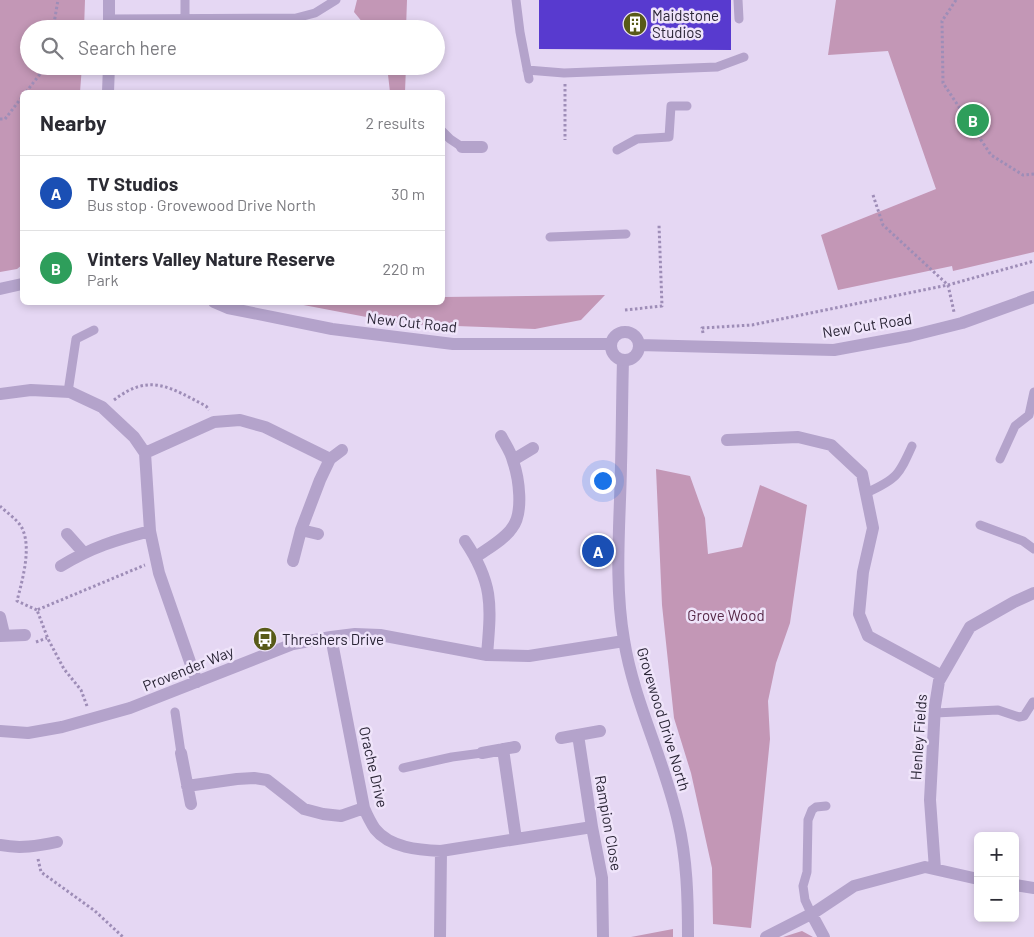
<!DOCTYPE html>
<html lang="en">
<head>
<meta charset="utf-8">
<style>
  body { margin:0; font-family:Barlow,sans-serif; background:#f7f7f7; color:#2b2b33 }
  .controls { position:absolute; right:15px; bottom:15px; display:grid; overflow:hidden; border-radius:8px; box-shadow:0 2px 8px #0003 }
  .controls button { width:45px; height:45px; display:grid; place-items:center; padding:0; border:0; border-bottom:1px solid #e1e1e2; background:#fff; color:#2b2b33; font:25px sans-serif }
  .you { position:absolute; left:602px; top:480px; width:18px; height:18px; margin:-12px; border:4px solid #fff; border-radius:50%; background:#1a73e8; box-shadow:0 0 0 8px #1a73e833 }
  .badge { display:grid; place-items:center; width:32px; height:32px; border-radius:50%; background:#1a73e8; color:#fff; font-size:16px; font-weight:700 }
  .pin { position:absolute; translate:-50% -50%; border:2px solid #fff; box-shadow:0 1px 5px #0006 }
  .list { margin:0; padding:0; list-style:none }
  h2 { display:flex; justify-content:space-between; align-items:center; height:65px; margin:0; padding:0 20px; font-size:21px }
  h2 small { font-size:16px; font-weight:400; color:#7c7c81 }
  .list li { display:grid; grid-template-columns:32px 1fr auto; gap:15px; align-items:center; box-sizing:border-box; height:75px; padding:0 20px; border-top:1px solid #e1e1e2 }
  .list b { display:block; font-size:19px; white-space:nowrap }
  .list p { margin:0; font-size:16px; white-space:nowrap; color:#7c7c81 }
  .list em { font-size:16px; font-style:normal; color:#7c7c81 }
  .icon { flex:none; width:28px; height:28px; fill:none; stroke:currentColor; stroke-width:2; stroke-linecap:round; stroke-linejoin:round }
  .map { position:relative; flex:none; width:1034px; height:937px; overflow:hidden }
  .search { position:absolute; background:#fff; box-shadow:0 2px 8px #0003; left:20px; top:20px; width:425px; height:55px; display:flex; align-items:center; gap:12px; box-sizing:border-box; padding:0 18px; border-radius:28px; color:#7c7c81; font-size:19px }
  .panel { position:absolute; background:#fff; box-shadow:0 2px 8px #0003; left:20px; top:90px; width:425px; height:215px; border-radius:8px }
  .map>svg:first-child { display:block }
  .green { fill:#c397b6 }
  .building { fill:#583acf }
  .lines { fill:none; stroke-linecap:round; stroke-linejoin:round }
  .path { stroke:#9e8db7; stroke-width:3; stroke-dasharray:2.5 2.5; stroke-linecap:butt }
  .service { stroke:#b4a3cb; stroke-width:9 }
  .minor { stroke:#b4a3cb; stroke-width:12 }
  .tertiary { stroke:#b4a3cb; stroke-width:12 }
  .labels { text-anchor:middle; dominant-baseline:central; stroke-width:5; stroke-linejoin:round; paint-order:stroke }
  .poi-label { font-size:15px; fill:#2a2536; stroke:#efe4fa; text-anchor:start }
  .street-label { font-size:15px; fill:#2a2536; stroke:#efe4fa }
  .park-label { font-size:15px; fill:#562847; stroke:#efe4fa }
</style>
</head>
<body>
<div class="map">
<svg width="1034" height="937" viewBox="0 0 1034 937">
  <rect width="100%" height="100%" fill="#e5d7f3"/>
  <!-- green -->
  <path class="green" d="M 0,0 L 85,0 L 84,29 L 29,29 L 29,66 L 82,66 L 80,92 L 22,92 L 22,265 L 17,269 L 0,272 Z
    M 357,0 L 407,0 L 406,29 L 368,29 L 354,12 Z
    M 836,0 L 1034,0 L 1034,252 L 953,271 L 952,266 L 838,290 L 821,235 L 936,189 L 888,51 L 828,55 Z
    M 387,66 L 406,66 L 405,92 L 390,92 Z
    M 605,295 L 581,320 L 535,329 L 403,324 L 293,303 L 442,302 L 443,297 Z
    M 656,469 L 690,476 L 705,518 L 708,554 L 742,547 L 760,485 L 807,505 L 790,623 L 776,663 L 768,701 L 770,739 L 751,928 L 713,924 L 712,868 L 691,773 L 674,718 L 662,605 Z
    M 673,929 L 673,937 L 631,937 Z
    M 802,931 L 813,937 L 783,937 Z"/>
  <!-- building -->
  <path class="building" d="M 539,0 L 731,0 L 731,50 L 539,49 Z"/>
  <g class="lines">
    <!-- path -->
    <path class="path" d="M 956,0 L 942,21 L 943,83 L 991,155 L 1023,175 L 1034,174
      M 53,29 L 58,0
      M 565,84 L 565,140
      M 26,92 L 44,69 L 45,66
      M 0,119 L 5,119 L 22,97
      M 873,195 L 883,225 L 948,285 L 954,312
      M 625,310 L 662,306 L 659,225
      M 703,333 L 702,328 L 752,325 L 948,285 L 1034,261
      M 114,400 C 150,372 171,388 206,406 L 209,410
      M 0,506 C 6,512 18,520 22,528 C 32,548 22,581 17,601 L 37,610
      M 36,642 L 47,638
      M 87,706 L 81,690 L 64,669 L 48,639 L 37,610 L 145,565
      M 38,859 L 41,872 L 95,911 L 123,937"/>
    <!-- service -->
    <path class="service" d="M 185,0 L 185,19
      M 516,0 L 520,32 L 529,79
      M 738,0 L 739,19
      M 110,19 L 296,18 L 315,13 L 336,0
      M 527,70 L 564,73 L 717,67 L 744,57
      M 442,131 L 450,139 L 462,147
      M 617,150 L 637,139 L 669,137 L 671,106 L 687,106
      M 550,237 L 626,234
      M 68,392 L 76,339 L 94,330
      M 1000,459 L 1015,426 L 1029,415 L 1034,392
      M 866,493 C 897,479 899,475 912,446
      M 980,525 L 1023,541 L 1034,549
      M 175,712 L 181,753
      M 935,713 L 998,710 L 1019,717 L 1024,716 L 1033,702
      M 403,768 L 452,757 L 482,753
      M 811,913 L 805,900 L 803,886 L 807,872 L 808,820 L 812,810 L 816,807 L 826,806"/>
    <!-- minor -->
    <path class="minor" d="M 109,29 L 109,0
      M 108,92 L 109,66
      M 462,147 L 482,147
      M 623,360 C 622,396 622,431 621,466 C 620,524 614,582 624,640 C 634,702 664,759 678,821 C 687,859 688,898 688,937
      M 0,394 L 31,390 L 70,392 L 102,407 L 134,437 L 145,453 L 150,531 L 159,573 L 197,682
      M 727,440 L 798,437 L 831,445 L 862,474 L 873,528 L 863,572 L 859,614 L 868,636 L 942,676
      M 145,453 L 214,422 L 240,420 L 265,427 L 330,459
      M 513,460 L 533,448
      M 301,530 L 318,534
      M 67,534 L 83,552
      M 465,541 C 494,584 491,606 487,655
      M 476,557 C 487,549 505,539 512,528 C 524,513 519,478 513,461 C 511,452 505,444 501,436
      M 293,561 L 301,530 L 320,480 L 330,459 L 342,450
      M 61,566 C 92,547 116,540 150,531
      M 0,617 L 4,634
      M 0,636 L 25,635
      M 331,637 L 364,808 C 367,815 371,823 375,829 C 390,848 419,850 441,851 L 592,827
      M 0,731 L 28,733 L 62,727 L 130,708 L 293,644 L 331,637 L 355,634 L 380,635 L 487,655 L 529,656 L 624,641
      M 578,735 L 592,827 L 602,878 L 603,937
      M 561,738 L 600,731
      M 503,749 L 516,839
      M 181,753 L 191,804
      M 482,753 L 515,747
      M 187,786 L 237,779 L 254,778 L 267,780 L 304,809 L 323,814 L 341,816 L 364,808
      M 0,845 C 20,849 38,846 57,842
      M 935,869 L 930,800 L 935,706 L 939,681 L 970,627 L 1014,602 L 1034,593
      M 1015,885 L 1034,888
      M 811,913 L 824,937
      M 440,937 L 441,851
      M 766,937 L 815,912 L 854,886 L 925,867 L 978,879"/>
    <!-- tertiary -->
    <path class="tertiary" d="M 0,289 L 22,284
      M 214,302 L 228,308 L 332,329 L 453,344 L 611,344
      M611 346a14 14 0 1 1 28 0a14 14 0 1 1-28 0Z
      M 639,345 L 834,350 L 910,336 L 962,323 L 1034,297"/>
  </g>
  <!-- icons -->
  <defs>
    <g id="building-disc" transform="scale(1.25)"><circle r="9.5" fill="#585a18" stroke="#efe4fa"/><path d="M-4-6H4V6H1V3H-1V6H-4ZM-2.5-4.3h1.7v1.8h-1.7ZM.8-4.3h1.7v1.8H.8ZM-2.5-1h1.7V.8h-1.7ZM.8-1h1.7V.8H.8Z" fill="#fff"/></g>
    <g id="bus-disc" transform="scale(1.25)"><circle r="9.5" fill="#585a18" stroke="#efe4fa"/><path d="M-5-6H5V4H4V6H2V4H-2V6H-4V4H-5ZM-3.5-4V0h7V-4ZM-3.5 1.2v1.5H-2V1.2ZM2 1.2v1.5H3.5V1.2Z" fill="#fff"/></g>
  </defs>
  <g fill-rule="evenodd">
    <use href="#building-disc" x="635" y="24"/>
    <use href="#bus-disc" x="265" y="639"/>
  </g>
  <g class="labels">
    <!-- poi labels -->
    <g class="poi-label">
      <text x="652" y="15">Maidstone<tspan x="652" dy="17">Studios</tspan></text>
      <text x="282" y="639">Threshers Drive</text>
    </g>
    <!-- street labels -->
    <g class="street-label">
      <text transform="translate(412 322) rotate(6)">New Cut Road</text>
      <text transform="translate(867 325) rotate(-9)">New Cut Road</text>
      <text transform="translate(188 668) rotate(-22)">Provender Way</text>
      <text transform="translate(664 719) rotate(73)">Grovewood Drive North</text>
      <text transform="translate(918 737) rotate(-86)">Henley Fields</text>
      <text transform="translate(374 767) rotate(77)">Orache Drive</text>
      <text transform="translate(609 823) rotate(80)">Rampion Close</text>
    </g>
    <!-- park labels -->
    <g class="park-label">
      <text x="726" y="615">Grove Wood</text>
    </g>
  </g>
</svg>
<div class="controls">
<button>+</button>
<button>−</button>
</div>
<div class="you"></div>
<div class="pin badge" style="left:598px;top:551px;background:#1a4fb4">A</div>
<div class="pin badge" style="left:973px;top:120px;background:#2e9e5b">B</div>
<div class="search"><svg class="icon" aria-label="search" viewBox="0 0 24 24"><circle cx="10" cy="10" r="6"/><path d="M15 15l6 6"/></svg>Search here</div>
<section class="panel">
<h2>Nearby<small>2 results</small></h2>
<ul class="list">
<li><span class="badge" style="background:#1a4fb4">A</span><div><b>TV Studios</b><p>Bus stop · Grovewood Drive North</p></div><em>30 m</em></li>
<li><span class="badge" style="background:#2e9e5b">B</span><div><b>Vinters Valley Nature Reserve</b><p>Park</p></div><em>220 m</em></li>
</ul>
</section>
</div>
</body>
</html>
